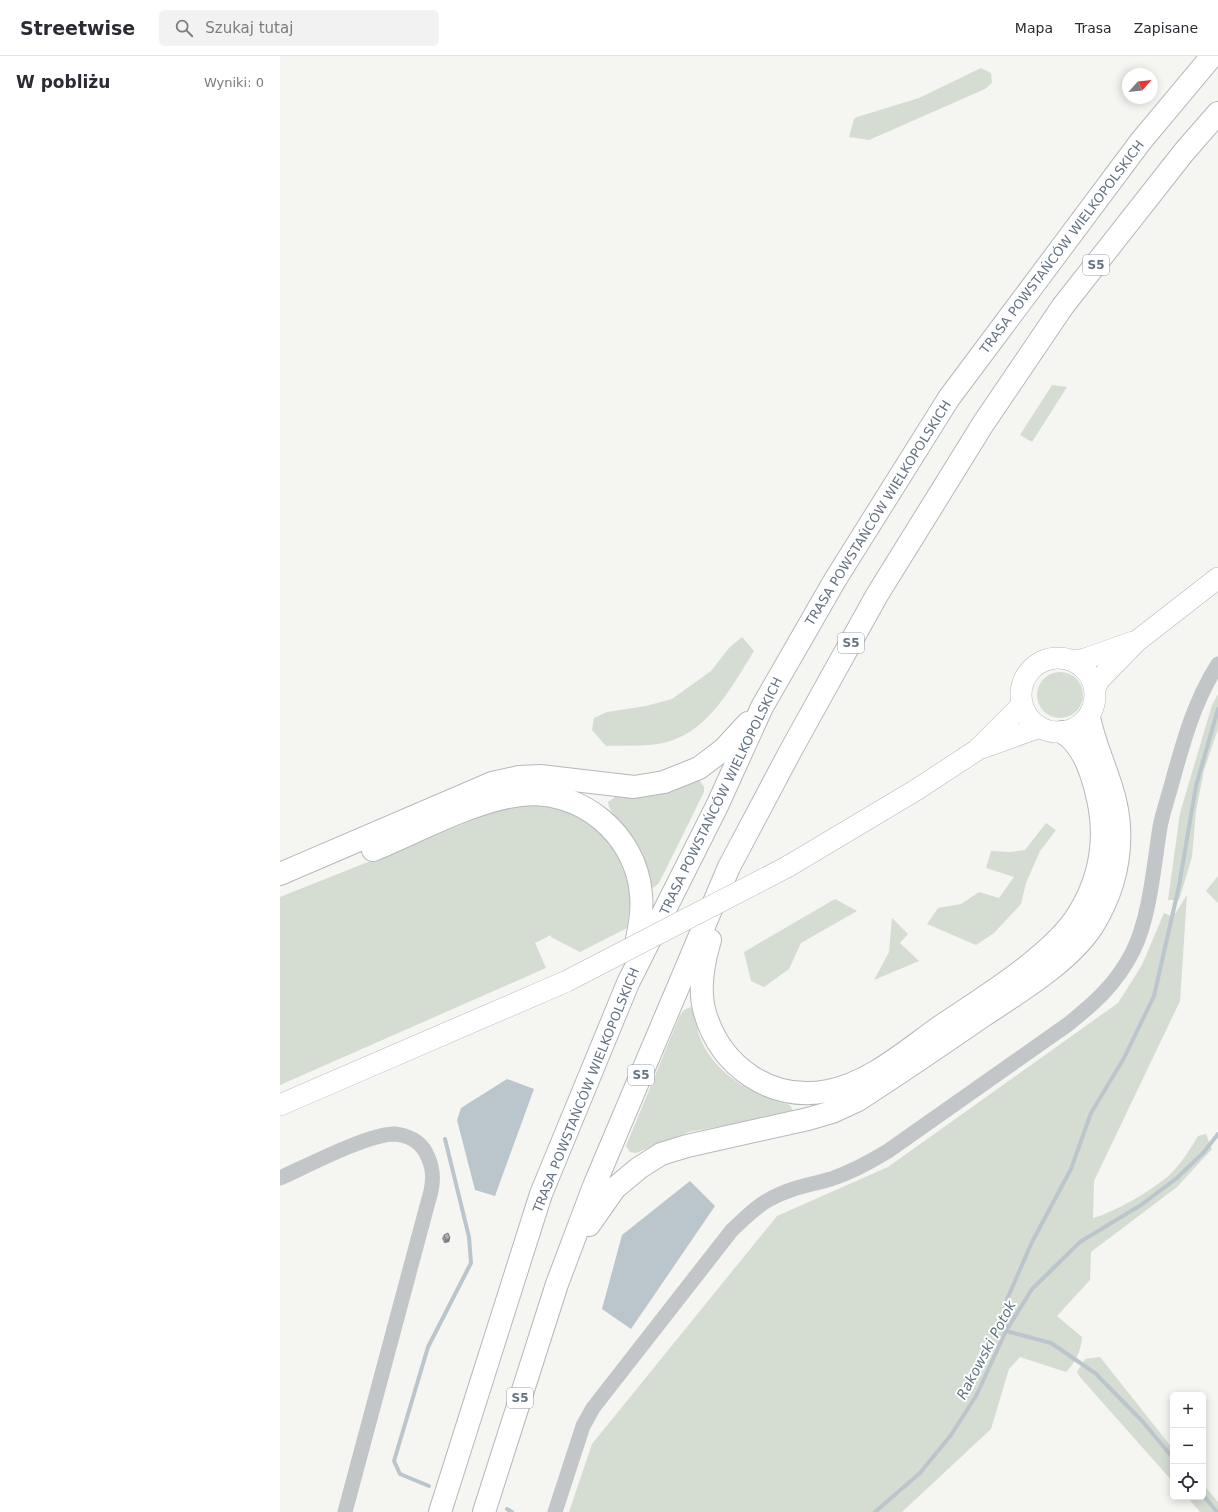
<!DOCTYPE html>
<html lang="pl">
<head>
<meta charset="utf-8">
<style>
  body { margin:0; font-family:"DejaVu Sans",sans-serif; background:#f2f2f3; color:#2b2b33 }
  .controls { position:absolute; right:12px; bottom:12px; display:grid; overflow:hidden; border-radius:6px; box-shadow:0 2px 10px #0003 }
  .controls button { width:36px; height:36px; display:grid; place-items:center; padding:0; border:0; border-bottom:1px solid #e1e1e2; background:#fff; color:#2b2b33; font:20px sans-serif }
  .compass { position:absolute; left:842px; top:12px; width:36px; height:36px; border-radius:50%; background:#fff; box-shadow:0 2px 10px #0003; rotate:63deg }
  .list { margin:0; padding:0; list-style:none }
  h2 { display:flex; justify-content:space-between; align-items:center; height:52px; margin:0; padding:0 16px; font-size:17px }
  h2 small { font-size:13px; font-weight:400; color:#7c7c81 }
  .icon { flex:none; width:22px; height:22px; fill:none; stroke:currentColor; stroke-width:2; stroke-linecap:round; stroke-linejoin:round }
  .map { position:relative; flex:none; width:938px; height:1456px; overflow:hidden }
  header { display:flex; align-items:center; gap:24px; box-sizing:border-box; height:56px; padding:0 20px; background:#fff; border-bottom:1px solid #e1e1e2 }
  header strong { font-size:19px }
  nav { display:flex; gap:22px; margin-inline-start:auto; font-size:14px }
  .search { width:280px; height:36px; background:#f2f2f3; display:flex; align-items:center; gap:10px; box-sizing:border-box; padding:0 14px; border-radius:6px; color:#7c7c81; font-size:15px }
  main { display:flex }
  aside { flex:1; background:#fff }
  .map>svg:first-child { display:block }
  .green { fill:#d5dcd2 }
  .water { fill:#bbc6cc }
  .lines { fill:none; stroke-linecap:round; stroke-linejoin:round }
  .stream { stroke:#bbc6cc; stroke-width:4 }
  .secondary-casing { stroke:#b4b9be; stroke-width:22 }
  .motorway-casing { stroke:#b5b8bb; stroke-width:24 }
  .minor { stroke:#c2c6c9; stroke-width:15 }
  .secondary { stroke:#fff; stroke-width:21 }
  .motorway { stroke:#fff; stroke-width:22 }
  .secondary-bridge-casing { stroke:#b4b9be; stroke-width:22; stroke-linecap:butt }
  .secondary-bridge { stroke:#fff; stroke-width:21 }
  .wall { fill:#93989e }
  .shaded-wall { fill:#787c81 }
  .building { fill:#abb1b8; stroke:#787c81 }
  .labels { text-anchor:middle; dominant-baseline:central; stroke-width:4; stroke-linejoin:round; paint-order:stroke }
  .shield { fill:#fff; stroke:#929da8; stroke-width:1 }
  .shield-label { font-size:12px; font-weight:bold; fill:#647383 }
  .street-label { font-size:13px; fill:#647383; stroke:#fff }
  .water-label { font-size:14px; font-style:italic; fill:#5f7580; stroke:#fff }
</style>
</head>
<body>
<header>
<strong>Streetwise</strong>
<div class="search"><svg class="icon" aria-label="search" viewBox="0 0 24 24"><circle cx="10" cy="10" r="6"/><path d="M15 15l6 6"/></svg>Szukaj tutaj</div>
<nav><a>Mapa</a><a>Trasa</a><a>Zapisane</a></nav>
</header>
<main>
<aside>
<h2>W pobliżu<small>Wyniki: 0</small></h2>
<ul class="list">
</ul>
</aside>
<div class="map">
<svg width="938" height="1456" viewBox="0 0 938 1456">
  <rect width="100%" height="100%" fill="#f5f5f1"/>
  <!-- green -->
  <path class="green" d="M 701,12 L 711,17 L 712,27 L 705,33 L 589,84 L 569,81 L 574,63 L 577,61 L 639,42 Z
    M 772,329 L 787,331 L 752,386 L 740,379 Z
    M 462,581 L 474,595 C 452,630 429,675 387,686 C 371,691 343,689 326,690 L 312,674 L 314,662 L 327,656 L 366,650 L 392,643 L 431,615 L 449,592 Z
    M757 639a23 23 0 1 1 46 0a23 23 0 1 1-46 0Z
    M 938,638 L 938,673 L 924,714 L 916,755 L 912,801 L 899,844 L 888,844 L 900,757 L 932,649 Z
    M 418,722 L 424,731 L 424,736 L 379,827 L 373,832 L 370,828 C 366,811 360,794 351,779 C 344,767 330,760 328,746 L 335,741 L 388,736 Z
    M 252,748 C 261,749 271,749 279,752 C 316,763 351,801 351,841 C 350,851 348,861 347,872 L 300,896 L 271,881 L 271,879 L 255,887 L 266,912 L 0,1029 L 0,841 L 216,755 Z
    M 766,767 L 776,774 L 760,795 L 746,827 L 741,848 L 714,877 L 696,889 L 647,868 L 658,852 L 681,848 L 699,836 L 719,842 L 734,821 L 706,812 L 711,795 L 730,796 L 745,794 Z
    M 938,820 L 938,847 L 926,835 Z
    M 907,839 L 900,945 L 814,1125 L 813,1162 C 835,1156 867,1137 886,1122 C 898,1112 910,1094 918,1080 L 926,1078 L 932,1093 L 897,1131 L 811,1196 L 810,1224 L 777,1260 L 802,1281 C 801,1295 796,1306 786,1316 L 740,1301 L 729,1313 L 711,1373 L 622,1456 L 289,1456 L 312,1388 L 497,1160 L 608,1111 L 838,947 L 862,909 L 884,857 L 893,861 Z
    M 555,843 L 577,855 L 521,887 L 509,913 L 484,931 L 471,925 L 464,896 Z
    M 612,862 L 628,878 L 620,887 L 639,905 L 594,924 L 609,896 Z
    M 411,951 C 417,962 416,973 421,984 C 436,1019 474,1040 510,1049 L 514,1057 L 409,1076 L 356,1097 L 350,1096 L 346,1090 L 400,959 L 404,954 Z
    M 820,1301 L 893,1393 L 893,1426 L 800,1321 L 797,1316 L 805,1303 Z
    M 923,1428 L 938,1446 L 938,1456 L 920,1456 L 907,1441 L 923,1441 Z"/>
  <!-- water -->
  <path class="water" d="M 227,1023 L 254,1033 L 215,1140 L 195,1134 L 177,1064 L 181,1052 Z
    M 410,1125 L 435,1150 L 351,1273 L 322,1253 L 342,1179 Z"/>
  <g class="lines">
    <!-- stream -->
    <path class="stream" d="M 893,1402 L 863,1366 L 815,1317 L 771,1287 L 726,1275 L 725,1248 L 752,1186 L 791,1113 L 811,1057 L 844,1002 L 874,940 L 899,830 L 916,730 L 938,653
      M 149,1430 L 120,1418 L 114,1405 L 148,1291 L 191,1207 L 189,1181 L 165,1083
      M 923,1439 L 937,1456
      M 227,1453 L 232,1456
      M 595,1456 L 640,1417 L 671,1379 L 696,1340 L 726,1275 L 752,1233 L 800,1186 L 861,1149 L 897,1122 L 924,1096 L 938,1078"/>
    <!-- secondary casing -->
    <g class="secondary-casing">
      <path id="secondary" d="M741 639a37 37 0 1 1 74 0a37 37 0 1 1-74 0Z
        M 794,605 L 805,603 L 853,586
        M 815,632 L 819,624 L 857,585 L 938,522
        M 702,692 L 760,671
        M 507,811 L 636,734 L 697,694 L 742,649
        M 0,1049 L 287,925"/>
    </g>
    <!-- motorway casing -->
    <g class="motorway-casing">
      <path id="motorway" d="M 93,794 C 137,776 195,744 241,739 C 300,732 356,778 361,838 C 363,859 358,877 354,898
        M 0,818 L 212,727 L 239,721 L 260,720 L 354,731 L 384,726 L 419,712 L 444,693 L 468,667
        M 430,884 C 423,907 418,933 425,957 C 441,1011 491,1046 548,1035 C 590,1027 627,994 661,970 C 701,943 774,899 799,857 C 821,821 827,784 818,743 C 813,720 804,688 782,676
        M 309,1169 L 335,1132 L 359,1112 L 381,1098 L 407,1090 L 528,1063 L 552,1056 L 578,1044 C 620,1017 661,989 703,960 C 739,936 788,907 812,871 C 831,841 841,806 839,771 C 837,731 816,698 809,661
        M 160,1456 L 261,1138 L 348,927 L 437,750 L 482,651 L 555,524 L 669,342 L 861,85 L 932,0
        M 204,1456 L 277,1228 L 314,1130 L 449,811 L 511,694 L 597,539 L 703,368 L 783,250 L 904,96 L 938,57"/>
    </g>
    <!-- minor -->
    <path class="minor" d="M 0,1122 C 25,1111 88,1078 114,1078 C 127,1079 140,1085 146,1097 C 153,1110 154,1121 151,1135 L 65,1456
      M 275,1456 L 303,1370 L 313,1352 L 452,1174 C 464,1163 475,1151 490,1143 C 509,1132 530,1129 551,1123 C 572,1116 590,1106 608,1095 L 787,969 C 815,947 837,927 853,895 C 870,861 874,808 880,771 C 883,755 889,739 893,723 C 904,683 915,644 938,608"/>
    <!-- secondary -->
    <use href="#secondary" class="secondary"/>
    <!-- motorway -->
    <use href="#motorway" class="motorway"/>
    <!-- secondary-bridge casing -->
    <g class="secondary-bridge-casing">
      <path id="secondary-bridge" d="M 287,925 L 507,811"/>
    </g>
    <!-- secondary-bridge -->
    <use href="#secondary-bridge" class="secondary-bridge"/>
  </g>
  <!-- wall -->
  <path class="wall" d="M 164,1179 L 170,1182 L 169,1186 L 164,1187 L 162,1182 Z"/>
  <!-- shaded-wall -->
  <path class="shaded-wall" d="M 170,1182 L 169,1186 L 164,1187 L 166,1184 Z"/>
  <!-- building -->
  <path class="building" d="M 168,1177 L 170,1182 L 166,1184 L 164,1179 Z"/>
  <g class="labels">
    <!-- shield labels -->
    <g class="shield">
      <rect x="803" y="199" width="26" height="20" rx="3"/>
      <rect x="558" y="577" width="26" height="20" rx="3"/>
      <rect x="348" y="1009" width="26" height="20" rx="3"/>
      <rect x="227" y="1332" width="26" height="20" rx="3"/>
    </g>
    <g class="shield-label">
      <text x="816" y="209">S5</text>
      <text x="571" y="587">S5</text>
      <text x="361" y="1019">S5</text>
      <text x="240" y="1342">S5</text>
    </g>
    <!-- street labels -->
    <g class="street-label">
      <text transform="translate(782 191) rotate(-53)">TRASA POWSTAŃCÓW WIELKOPOLSKICH</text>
      <text transform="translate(598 457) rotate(-58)">TRASA POWSTAŃCÓW WIELKOPOLSKICH</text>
      <text transform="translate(441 740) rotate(-64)">TRASA POWSTAŃCÓW WIELKOPOLSKICH</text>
      <text transform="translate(306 1034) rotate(-68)">TRASA POWSTAŃCÓW WIELKOPOLSKICH</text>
    </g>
    <!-- water labels -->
    <g class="water-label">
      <text transform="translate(706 1294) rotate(-62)">Rakowski Potok</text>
    </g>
  </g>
</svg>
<div class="controls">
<button>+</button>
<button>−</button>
<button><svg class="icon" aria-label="locate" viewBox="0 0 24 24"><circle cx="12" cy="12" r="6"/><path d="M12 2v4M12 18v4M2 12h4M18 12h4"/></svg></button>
</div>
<svg class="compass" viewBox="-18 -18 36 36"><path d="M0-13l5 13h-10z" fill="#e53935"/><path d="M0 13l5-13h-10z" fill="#7c7c81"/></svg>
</div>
</main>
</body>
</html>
